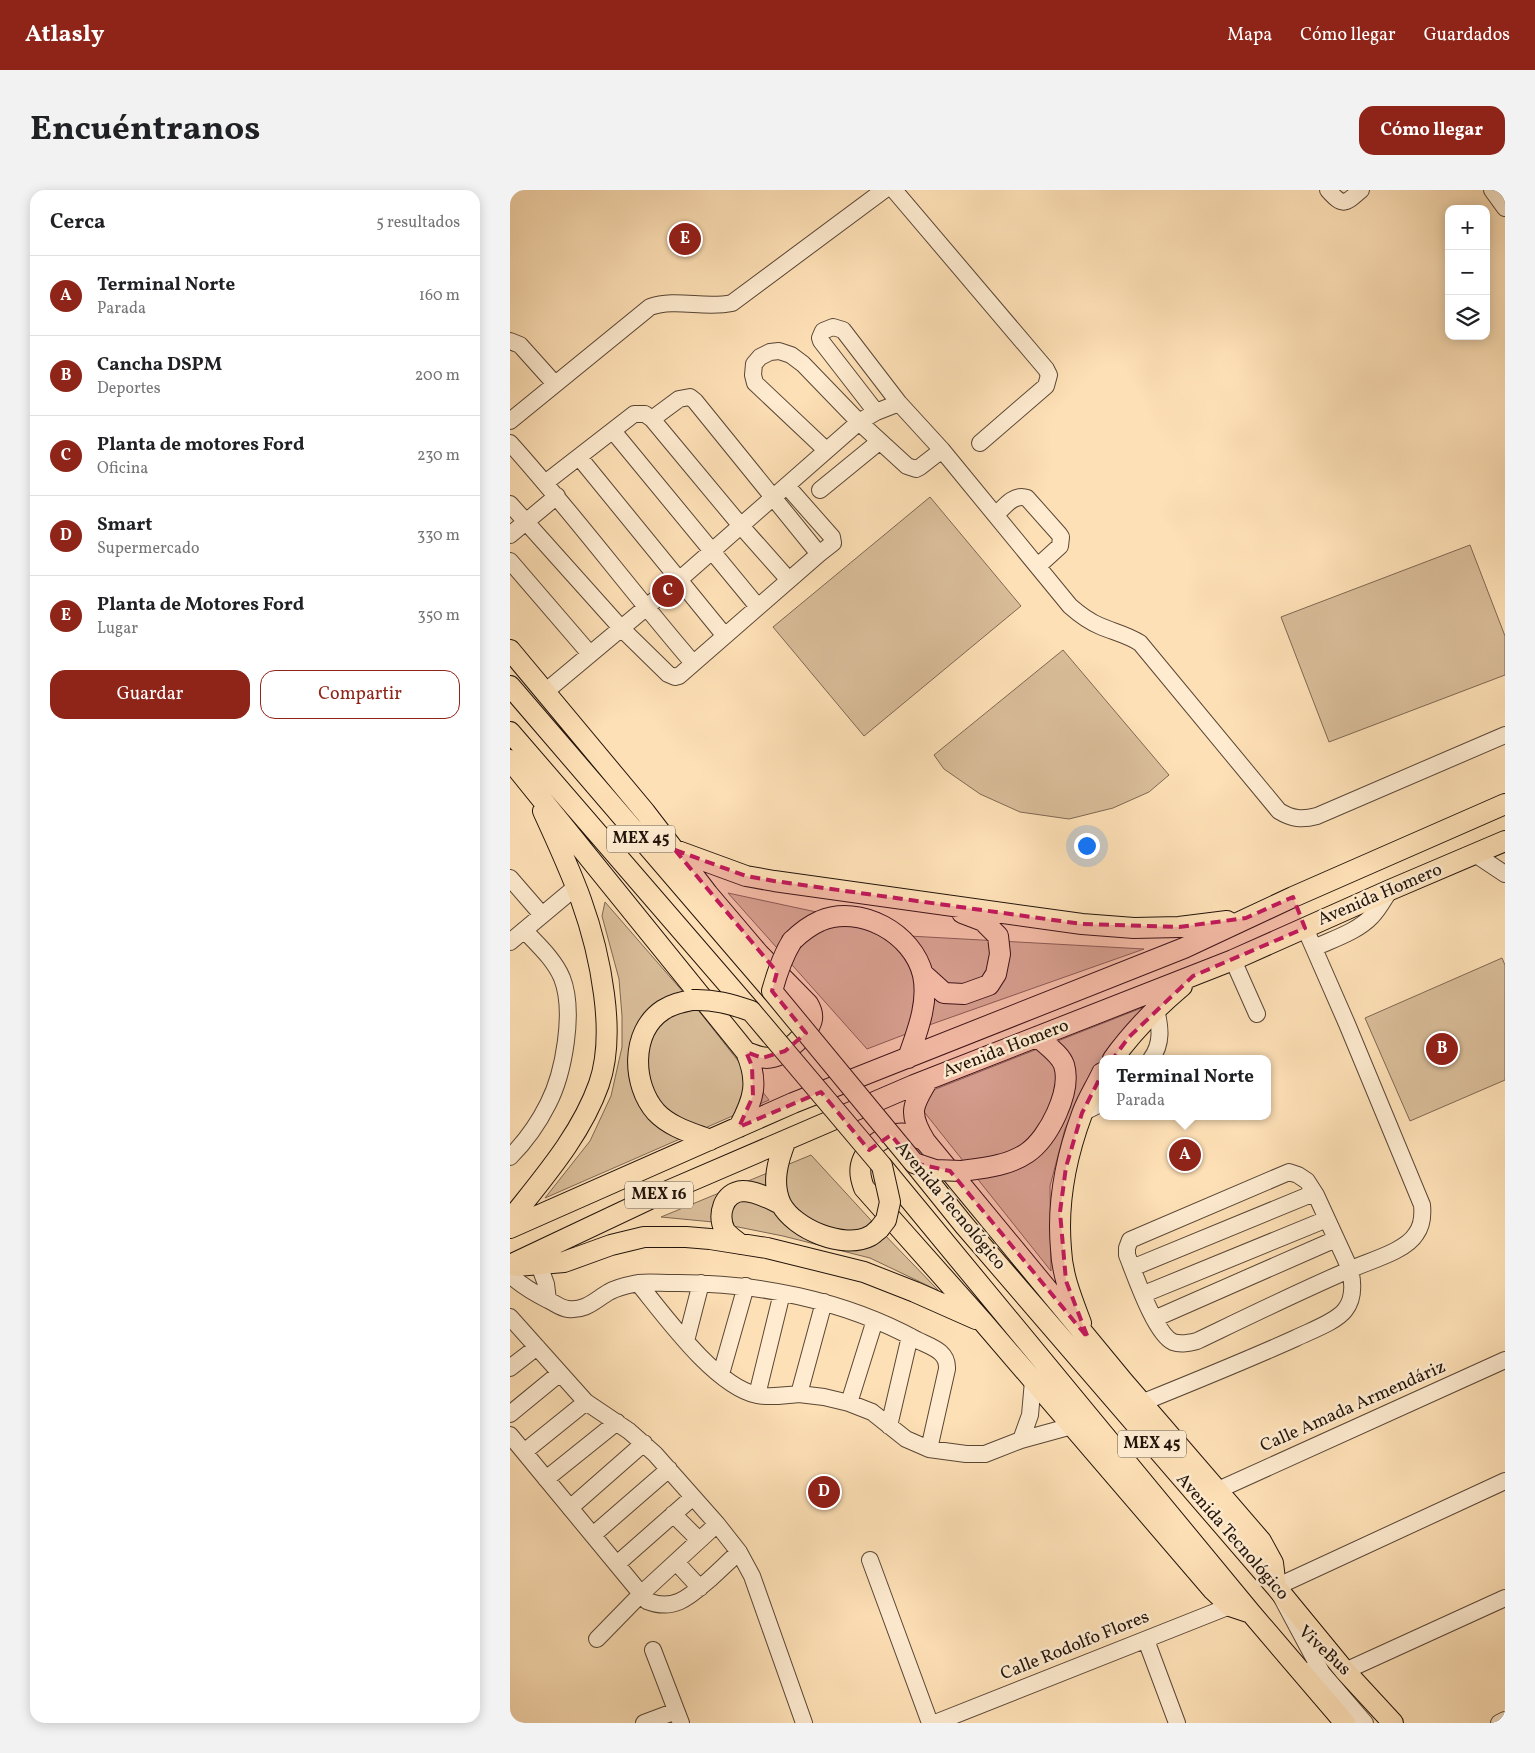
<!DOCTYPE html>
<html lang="es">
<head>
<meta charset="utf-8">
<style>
  body { margin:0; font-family:Vollkorn,serif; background:#f2f2f2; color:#202124 }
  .controls { position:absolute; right:15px; top:15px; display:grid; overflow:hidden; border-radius:10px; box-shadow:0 2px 12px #0003 }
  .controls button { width:45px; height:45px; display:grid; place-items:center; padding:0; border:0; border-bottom:1px solid #e0e0e0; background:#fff; color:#202124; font:25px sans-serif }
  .you { position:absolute; left:576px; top:655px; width:18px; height:18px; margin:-12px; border:4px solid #fff; border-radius:50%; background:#1a73e8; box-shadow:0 0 0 8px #1a73e833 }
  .badge { display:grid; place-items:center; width:32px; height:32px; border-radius:50%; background:#8f2418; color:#fff; font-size:16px; font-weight:700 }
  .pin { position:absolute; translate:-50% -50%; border:2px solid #fff; box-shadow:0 1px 5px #0006 }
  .popup { position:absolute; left:589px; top:865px; width:172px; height:65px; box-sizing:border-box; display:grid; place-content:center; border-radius:10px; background:#fff; filter:drop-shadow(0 1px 4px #0005); font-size:16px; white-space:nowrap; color:#757577 }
  .popup b { font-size:19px; color:#202124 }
  .popup::after { content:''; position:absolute; left:50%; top:100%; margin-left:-10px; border:10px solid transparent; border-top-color:#fff }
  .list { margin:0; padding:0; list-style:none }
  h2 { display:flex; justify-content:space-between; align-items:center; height:65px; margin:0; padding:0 20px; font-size:21px }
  h2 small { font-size:16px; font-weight:400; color:#757577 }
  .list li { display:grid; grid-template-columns:32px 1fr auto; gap:15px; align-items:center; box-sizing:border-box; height:80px; padding:0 20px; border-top:1px solid #e0e0e0 }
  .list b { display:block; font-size:19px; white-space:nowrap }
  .list p { margin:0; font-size:16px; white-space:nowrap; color:#757577 }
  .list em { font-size:16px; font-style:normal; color:#757577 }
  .actions { display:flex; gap:10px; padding:15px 20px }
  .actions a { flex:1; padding:11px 0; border:1px solid #8f2418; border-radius:15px; text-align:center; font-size:18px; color:#8f2418 }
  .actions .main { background:#8f2418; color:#fff }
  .icon { flex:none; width:28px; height:28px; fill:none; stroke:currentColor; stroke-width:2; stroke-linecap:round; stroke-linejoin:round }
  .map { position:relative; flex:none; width:995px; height:1533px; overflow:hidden; border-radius:15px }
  header { display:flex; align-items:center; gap:30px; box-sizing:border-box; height:70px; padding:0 25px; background:#8f2418; color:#fff }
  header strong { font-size:24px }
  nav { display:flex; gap:28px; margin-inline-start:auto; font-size:18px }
  .intro { display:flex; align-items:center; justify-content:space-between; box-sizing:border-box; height:120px; padding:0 30px }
  h1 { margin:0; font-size:35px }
  .button { padding:12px 22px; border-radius:15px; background:#8f2418; color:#fff; font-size:18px; font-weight:700 }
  main { display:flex; gap:30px; padding:0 30px }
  aside { flex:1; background:#fff; border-radius:15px; box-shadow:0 2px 12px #0003 }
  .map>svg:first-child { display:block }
  .green { fill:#d9bd99; stroke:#7e6852 }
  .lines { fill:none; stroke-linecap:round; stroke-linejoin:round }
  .minor-casing { stroke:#594635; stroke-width:18 }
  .major-casing { stroke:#22130a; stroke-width:22 }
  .minor { stroke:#feebd0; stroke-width:16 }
  .major { stroke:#fee0b6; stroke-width:20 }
  .major-bridge-casing { stroke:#22130a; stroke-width:22; stroke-linecap:butt }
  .major-bridge { stroke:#fee0b6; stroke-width:20 }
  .marked { fill:#c2185b; fill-opacity:0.2; stroke:#c2185b; stroke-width:4; stroke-dasharray:10 6; stroke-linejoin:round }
  .labels { text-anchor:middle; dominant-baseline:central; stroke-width:5; stroke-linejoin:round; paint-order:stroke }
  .shield { fill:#feebd0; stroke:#645445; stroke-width:1 }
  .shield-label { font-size:16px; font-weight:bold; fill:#22130a }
  .street-label { font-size:18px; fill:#22130a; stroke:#feebd0 }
</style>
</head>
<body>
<header>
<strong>Atlasly</strong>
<nav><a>Mapa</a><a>Cómo llegar</a><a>Guardados</a></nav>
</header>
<div class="intro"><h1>Encuéntranos</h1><a class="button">Cómo llegar</a></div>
<main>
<aside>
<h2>Cerca<small>5 resultados</small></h2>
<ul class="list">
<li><span class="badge">A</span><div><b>Terminal Norte</b><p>Parada</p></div><em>160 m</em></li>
<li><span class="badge">B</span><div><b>Cancha DSPM</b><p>Deportes</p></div><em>200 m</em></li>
<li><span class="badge">C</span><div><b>Planta de motores Ford</b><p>Oficina</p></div><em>230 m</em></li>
<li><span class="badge">D</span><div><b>Smart</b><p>Supermercado</p></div><em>330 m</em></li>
<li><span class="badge">E</span><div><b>Planta de Motores Ford</b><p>Lugar</p></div><em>350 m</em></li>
</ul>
<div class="actions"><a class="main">Guardar</a><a>Compartir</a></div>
</aside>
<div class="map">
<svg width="995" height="1533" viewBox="0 0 995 1533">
  <rect width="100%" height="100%" fill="#fee0b6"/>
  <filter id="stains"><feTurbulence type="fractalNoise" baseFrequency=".004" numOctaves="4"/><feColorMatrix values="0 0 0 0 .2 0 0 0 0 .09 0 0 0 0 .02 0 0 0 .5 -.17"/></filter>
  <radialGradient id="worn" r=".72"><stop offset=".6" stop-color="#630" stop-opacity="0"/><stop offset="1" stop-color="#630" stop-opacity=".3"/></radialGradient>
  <!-- green -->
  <path class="green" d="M 420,307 L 511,416 L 354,546 L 263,437 Z
    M 960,355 L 995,446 L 995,485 L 819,552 L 771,427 Z
    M 553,460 L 659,585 L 639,602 L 603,618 L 559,629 L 510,622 L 470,604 L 434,579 L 424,565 Z
    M 218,703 L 325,726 L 370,723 L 399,746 L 634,759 L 422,834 L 357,859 Z
    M 95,712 L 181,811 L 259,910 L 35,1008 L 80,951 L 101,906 L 112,857 L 112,826 L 109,789 L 92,726 Z
    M 992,768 L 995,775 L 995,890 L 900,931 L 855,828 Z
    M 634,817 L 600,855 L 574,897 L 555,939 L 540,996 L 541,1081 L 403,908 Z
    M 301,965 L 369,1039 L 429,1101 L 360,1068 L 273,1046 L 203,1032 L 151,1027 Z"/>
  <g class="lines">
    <!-- minor casing -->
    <g class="minor-casing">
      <path id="minor" d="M 384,0 L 536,179 L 539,185 L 536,196 L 470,253
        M 818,0 C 833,17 835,14 851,0
        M 982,0 L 995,18
        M 0,151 L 10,155 L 45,194
        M 366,222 L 311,151 L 310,148 L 313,141 L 323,137 L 333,140 L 389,213
        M 0,231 L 140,117 C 166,108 195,119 222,113 L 374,0
        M 103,241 L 248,417
        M 0,253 C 64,324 121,401 183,473
        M 316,260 L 245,193 L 243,185 L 244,174 L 250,167 L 260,162 L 269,161 L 281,165 L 293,174 L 349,232 L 397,276 L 406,279 L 410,277 L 432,260
        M 69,267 L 215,446
        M 35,293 L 124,224 L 135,224 L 142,229 L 231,336 L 278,389
        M 277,296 L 322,347 L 323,353 L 309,364
        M 310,300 L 370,251
        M 0,314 L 111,438 L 158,484 L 165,487 L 169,486 L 309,364 L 185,211 L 180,207 L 169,209 L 142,229
        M 486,325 C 494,317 504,303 517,308 L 549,344 L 551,347 L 550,356 L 528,376
        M 0,345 L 47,306
        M 0,371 L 80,464
        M 35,502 L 169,390 L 349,232 L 366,222 L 389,213 L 432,260 L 560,416 C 569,424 578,431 590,436 C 604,442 618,445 630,453 L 769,621 C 782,629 792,630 807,626 L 995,545
        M 965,664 L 995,684
        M 0,688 L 32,725
        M 0,752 L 67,696
        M 804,758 C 823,749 847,742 862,726 C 869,719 874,709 880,700
        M 723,770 L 747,824
        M 641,869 C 653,853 650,836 646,819
        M 572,923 L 592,913
        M 0,967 C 14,953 29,932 38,914 C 54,883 65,821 52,788 C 44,769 28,755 14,740
        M 29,1075 L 36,1094 L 38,1110
        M 622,1078 L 804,1003
        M 0,1085 C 12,1096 24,1103 38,1110 C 45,1113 50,1118 58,1119 C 76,1121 85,1110 99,1102 C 107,1097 118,1095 128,1093 C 139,1092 151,1093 162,1093 C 245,1092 334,1110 407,1150 C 421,1157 438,1161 437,1179 L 419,1259
        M 128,1093 C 155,1126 205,1196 247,1205 C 260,1208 275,1205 289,1204 L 314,1112
        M 634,1104 L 817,1029
        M 0,1127 L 76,1212 L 119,1241 L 145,1264 L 207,1334 L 229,1362 L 242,1386 L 294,1533
        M 644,1129 L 826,1049
        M 176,1151 L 191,1093
        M 0,1178 L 27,1157
        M 211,1184 L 236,1096
        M 289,1204 L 314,1207 L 339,1213 L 362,1222 L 396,1249 L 419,1259 L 456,1264 L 475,1264 L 511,1250 L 562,1236
        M 247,1205 L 272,1103
        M 339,1213 L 365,1130
        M 631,1213 C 683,1192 735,1171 786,1148 C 800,1141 826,1132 835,1120 C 844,1109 843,1092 840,1079 L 806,1005 L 797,991 L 788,985 L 779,982 L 620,1050 L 617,1058 L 617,1065 C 625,1085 645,1144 663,1152 C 671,1155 679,1153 687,1151 C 737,1127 788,1102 839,1080 C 858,1071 895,1062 906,1044 C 912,1036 913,1025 912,1015 L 837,834 L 795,738
        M 0,1224 L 50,1183
        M 379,1236 L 400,1146
        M 0,1245 L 137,1411 C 165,1422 180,1406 200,1389 C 210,1380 219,1371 229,1362
        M 511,1250 L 520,1225 L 523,1191
        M 14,1262 L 76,1212
        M 36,1289 L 107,1232
        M 708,1300 L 995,1170
        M 60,1318 L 134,1253
        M 163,1324 L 189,1350
        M 83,1345 L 159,1279
        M 360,1370 L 420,1533
        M 166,1372 L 190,1398
        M 107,1374 L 183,1307
        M 87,1449 L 131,1404 L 207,1334
        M 636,1450 L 667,1533
        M 143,1460 L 171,1533
        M 804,1476 L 812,1483 L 855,1533
        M 835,1481 L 995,1408
        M 812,1483 L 766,1397 L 995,1291
        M 134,1533 L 166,1521
        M 425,1533 L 720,1416
        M 989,1533 L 995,1530"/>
    </g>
    <!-- major casing -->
    <g class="major-casing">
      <path id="major" d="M 0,460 L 135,622 L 198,704 L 249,764 L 298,814 C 301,819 303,823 302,829 C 300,842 276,864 263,867 C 253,870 245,865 236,862 L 0,570
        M 0,496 L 262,801
        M 0,542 L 241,821
        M 165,660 L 236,686 L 264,691 L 572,734 L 624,738 L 669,737 L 717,731
        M 282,751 C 290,743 299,736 310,731 C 350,714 403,743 413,785 C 419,813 407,842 398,868
        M 413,784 L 434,803 L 454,804 L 479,795 L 486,784 L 490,764 L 488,746 L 473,731 L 452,723
        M 182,810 C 172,812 162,814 153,820 C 120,842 122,895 146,922 C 160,937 182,943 200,950
        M 603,869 C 623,841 646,818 672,796
        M 229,937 C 244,909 249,892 236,862
        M 276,950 C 268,970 261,993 271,1014 C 284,1039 334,1060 360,1046 C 363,1045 366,1041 369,1039
        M 415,951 C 398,923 402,916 418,890
        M 404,973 L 454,1035 L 766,1397 L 835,1481 L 883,1533
        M 372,976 L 741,1423 L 835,1533
        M 451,981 C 474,978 498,976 517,963 C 539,948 562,901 554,875 C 550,864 536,855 528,847
        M 0,1030 C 33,988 71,945 89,894 C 99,865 98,834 94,804 C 85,734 62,684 33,621
        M 0,1038 L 283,913 L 674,758 L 783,707 L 995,614
        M 230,1054 C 225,1050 219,1046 215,1041 C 207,1025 213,1002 233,1001 C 246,1001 260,1009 271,1014
        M 0,1075 L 146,1006 L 404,895 L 723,770 L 880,700 L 995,651
        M 7,1076 L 54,1072 L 101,1055 L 134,1047 L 176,1047 L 200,1049 L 257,1058 L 354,1082 L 405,1102 L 466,1129
        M 571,1133 C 562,1109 552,1085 551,1059 C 547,1014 556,967 572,924 C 577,910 586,896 592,883
        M 741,1423 L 720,1416 L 703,1400 L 473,1132 L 354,998 C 351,990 349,983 351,975 C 355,957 379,941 397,944 C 404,945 409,948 415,951 L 613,1191 L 751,1351 L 763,1373 L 766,1397"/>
    </g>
    <!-- minor -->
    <use href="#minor" class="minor"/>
    <!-- major -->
    <use href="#major" class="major"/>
    <!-- major-bridge casing -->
    <g class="major-bridge-casing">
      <path id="major-bridge" d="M 282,751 C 272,767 267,783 262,801 L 404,973 L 425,980 L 451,981
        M 182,810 C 203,809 221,814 241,821 L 372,976 L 380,1012 L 376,1030 L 369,1039"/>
    </g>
    <!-- major-bridge -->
    <use href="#major-bridge" class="major-bridge"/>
  </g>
  <!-- marked area -->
  <path class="marked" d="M 165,660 L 236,686 L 264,691 L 572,734 L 669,737 L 736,728 L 783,707 L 795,738 L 683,786 L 619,847 L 593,882 L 572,923 L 556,977 L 550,1022 L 556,1091 L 578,1148 L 440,981 L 404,973 L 381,945 L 359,960 L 311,902 L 229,937 L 243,906 L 242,876 L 236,862 L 252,868 L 275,861 L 296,843 L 262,801 L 267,782 Z"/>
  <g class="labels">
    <!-- shield labels -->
    <g class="shield">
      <rect x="97" y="635.5" width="68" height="27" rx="4"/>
      <rect x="115" y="991.5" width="68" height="27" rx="4"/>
      <rect x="608" y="1240.5" width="68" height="27" rx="4"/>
    </g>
    <g class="shield-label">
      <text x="131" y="649">MEX 45</text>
      <text x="149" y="1005">MEX 16</text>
      <text x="642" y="1254">MEX 45</text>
    </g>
    <!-- street labels -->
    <g class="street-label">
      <text transform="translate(870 705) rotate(-23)">Avenida Homero</text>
      <text transform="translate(496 859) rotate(-21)">Avenida Homero</text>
      <text transform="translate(440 1016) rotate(50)">Avenida Tecnológico</text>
      <text transform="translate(843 1217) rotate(-24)">Calle Amada Armendáriz</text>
      <text transform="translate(722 1347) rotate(49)">Avenida Tecnológico</text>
      <text transform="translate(565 1456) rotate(-22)">Calle Rodolfo Flores</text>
      <text transform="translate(814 1461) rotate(43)">ViveBus</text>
    </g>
  </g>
  <rect width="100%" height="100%" filter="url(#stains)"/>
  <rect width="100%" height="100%" fill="url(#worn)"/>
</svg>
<div class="controls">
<button>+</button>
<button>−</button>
<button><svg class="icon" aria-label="layers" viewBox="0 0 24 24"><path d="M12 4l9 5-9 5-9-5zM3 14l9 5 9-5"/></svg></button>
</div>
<div class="you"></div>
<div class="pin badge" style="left:675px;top:965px">A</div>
<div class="popup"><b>Terminal Norte</b>Parada</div>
<div class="pin badge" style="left:932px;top:859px">B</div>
<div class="pin badge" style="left:158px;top:401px">C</div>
<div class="pin badge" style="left:314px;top:1302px">D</div>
<div class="pin badge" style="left:175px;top:49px">E</div>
</div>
</main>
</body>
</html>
